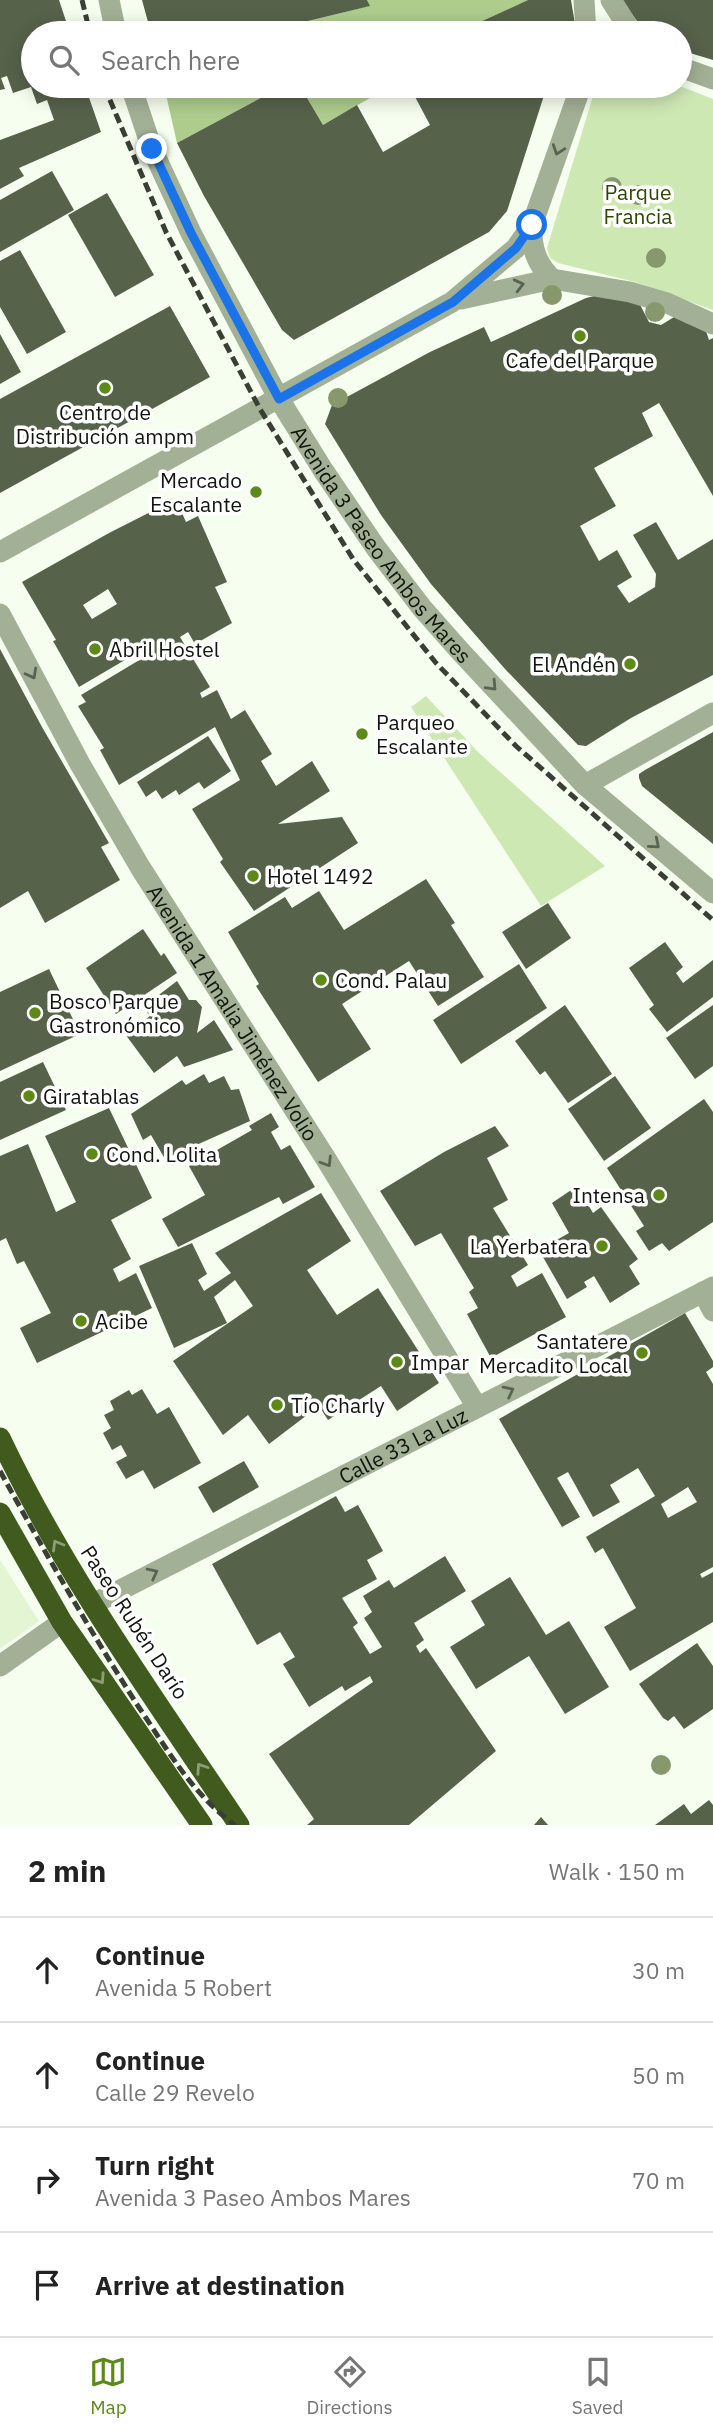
<!DOCTYPE html>
<html lang="en">
<head>
<meta charset="utf-8">
<style>
  body { margin:0; font-family:"IBM Plex Sans",sans-serif; background:#f2f2f2; color:#222 }
  .stop { position:absolute; width:21px; height:21px; margin:-16px; border:5px solid #1a73e8; border-radius:50%; background:#fff }
  .stop.end { background:#1a73e8; border-color:#fff; box-shadow:0 2px 7px #0008 }
  .list { margin:0; padding:0; list-style:none }
  h2 { display:flex; justify-content:space-between; align-items:center; height:91px; margin:0; padding:0 28px; font-size:30px }
  h2 small { font-size:23px; font-weight:400; color:#767676 }
  .list li { display:grid; grid-template-columns:46px 1fr auto; gap:21px; align-items:center; box-sizing:border-box; height:105px; padding:0 28px; border-top:2px solid #e0e0e0 }
  .list b { display:block; font-size:26px; white-space:nowrap }
  .list p { margin:0; font-size:23px; white-space:nowrap; color:#767676 }
  .list em { font-size:23px; font-style:normal; color:#767676 }
  .icon { flex:none; width:38px; height:38px; fill:none; stroke:currentColor; stroke-width:2; stroke-linecap:round; stroke-linejoin:round }
  .map { position:relative; flex:none; width:713px; height:1825px; overflow:hidden }
  .search { position:absolute; background:#fff; box-shadow:0 4px 18px #0003; left:21px; right:21px; top:21px; height:77px; display:flex; align-items:center; gap:18px; box-sizing:border-box; padding:0 24px; border-radius:38px; color:#767676; font-size:26px }
  .sheet { height:511px; background:#fff }
  nav { display:flex; justify-content:space-around; align-items:center; box-sizing:border-box; height:98px; border-top:2px solid #e0e0e0; background:#fff; font-size:19px; color:#767676 }
  nav a { display:grid; justify-items:center; gap:4px }
  nav .on { color:#5d8918 }
  .map>svg:first-child { display:block }
  .built { fill:#e4f5d4 }
  .green { fill:#cee8b4 }
  .forest { fill:#aecd8d }
  .building { fill:#57624b; fill-rule:evenodd }
  .lines { fill:none; stroke-linecap:round; stroke-linejoin:round }
  .street { stroke:#a2b095; stroke-width:21 }
  .highway { stroke:#415b1e; stroke-width:21 }
  .rail { stroke:#3a3f36; stroke-width:5; stroke-dasharray:10 5; stroke-linecap:butt }
  .tree { fill:#87996c }
  .oneway { stroke:#5a6251 }
  .oneway2 { stroke:#8d9d78 }
  .route { stroke:#1a73e8; stroke-width:9 }
  .poi-dot { fill:#5d8918; stroke:#fff; stroke-width:2.5 }
  .labels { text-anchor:middle; dominant-baseline:central; stroke-width:7; stroke-linejoin:round; paint-order:stroke }
  .park-label { font-size:21px; fill:#2d4700; stroke:#fff }
  .poi-label { font-size:21px; fill:#11150d; stroke:#fff; text-anchor:start }
  .street-label { font-size:21px; fill:#11150d; stroke:#fff }
</style>
</head>
<body>
<div class="map">
<svg width="713" height="1825" viewBox="0 0 713 1825">
  <rect width="100%" height="100%" fill="#f6feef"/>
  <!-- built -->
  <path class="built" d="M 0,1560 L 39,1621 L 0,1649 Z"/>
  <!-- green -->
  <path class="green" d="M 596,86 L 680,86 L 713,99 L 713,310 L 635,282 L 558,263 L 550,258 L 547,248 Z
    M 426,696 L 479,753 L 605,866 L 541,906 L 411,707 Z"/>
  <!-- forest -->
  <path class="forest" d="M 367,0 L 528,0 L 480,22 L 485,33 L 258,33 L 369,6 Z
    M 164,86 L 283,86 L 177,143 Z
    M 300,86 L 391,86 L 323,125 Z"/>
  <!-- building -->
  <path class="building" d="M 0,0 L 59,0 L 70,33 L 33,33 L 33,86 L 85,86 L 101,132 L 19,168 L 24,176 L 0,189 L 0,140 L 54,120 L 47,100 L 37,104 L 31,87 L 13,93 L 7,76 L 1,78 L 5,89 L 0,90 Z
    M 142,0 L 367,0 L 370,6 L 258,33 L 151,33 Z
    M 528,0 L 571,0 L 575,24 L 573,33 L 485,33 L 480,22 Z
    M 620,0 L 713,0 L 713,60 L 680,50 L 680,33 L 647,33 Z
    M 283,86 L 300,86 L 323,125 L 357,105 L 383,152 L 430,125 L 413,93 L 431,86 L 547,86 L 507,211 L 489,232 L 294,340 L 282,330 L 204,196 L 177,143 Z
    M 52,171 L 74,210 L 0,252 L 0,200 Z
    M 107,193 L 154,275 L 115,297 L 68,215 Z
    M 20,250 L 66,332 L 27,354 L 0,307 L 0,261 Z
    M 611,292 L 637,299 L 649,322 L 661,325 L 679,314 L 704,325 L 709,340 L 713,338 L 713,496 L 659,403 L 642,413 L 653,436 L 594,468 L 616,506 L 580,526 L 599,561 L 617,550 L 632,577 L 617,586 L 629,603 L 655,587 L 656,574 L 633,535 L 656,522 L 678,560 L 713,539 L 713,675 L 631,718 L 586,746 L 578,745 L 505,669 L 431,584 L 381,515 L 325,424 L 332,405 L 430,352 L 484,327 L 491,342 L 586,298 Z
    M 170,306 L 210,377 L 0,493 L 0,399 Z
    M 0,334 L 21,372 L 0,384 Z
    M 176,499 L 186,522 L 198,516 L 227,582 L 215,587 L 232,623 L 195,644 L 188,632 L 180,637 L 210,687 L 200,693 L 202,698 L 217,690 L 231,719 L 245,710 L 272,754 L 261,761 L 276,786 L 312,761 L 330,791 L 278,824 L 342,817 L 358,843 L 254,911 L 220,862 L 223,859 L 192,809 L 240,780 L 215,727 L 119,785 L 100,750 L 104,748 L 78,706 L 86,702 L 81,695 L 146,656 L 142,650 L 79,687 L 53,641 L 56,640 L 22,582 L 109,533 ZM 108,589 L 117,604 L 92,619 L 83,605 Z
    M 0,649 L 42,727 L 109,843 L 101,847 L 120,880 L 45,923 L 28,891 L 0,908 Z
    M 713,732 L 713,844 L 642,786 L 639,778 L 639,774 L 645,770 Z
    M 208,736 L 231,771 L 204,789 L 199,782 L 179,795 L 176,790 L 162,799 L 156,790 L 146,797 L 137,782 Z
    M 426,879 L 455,923 L 451,925 L 484,977 L 438,1006 L 409,961 L 342,1004 L 371,1049 L 318,1082 L 256,986 L 259,984 L 228,932 L 285,897 L 292,908 L 319,891 L 344,930 Z
    M 548,903 L 571,938 L 526,969 L 502,932 Z
    M 143,929 L 161,956 L 164,953 L 177,973 L 116,1014 L 86,968 Z
    M 665,942 L 683,967 L 676,973 L 683,983 L 713,960 L 713,997 L 667,1032 L 649,1009 L 654,1005 L 629,968 Z
    M 519,964 L 547,1008 L 461,1064 L 433,1020 Z
    M 49,969 L 80,1034 L 0,1071 L 0,992 Z
    M 177,981 L 189,1000 L 196,1000 L 202,1007 L 197,1033 L 214,1020 L 233,1050 L 184,1067 L 177,1056 L 154,1073 L 125,1034 L 150,1016 L 143,1007 Z
    M 565,1005 L 612,1074 L 568,1103 L 545,1071 L 540,1075 L 515,1041 Z
    M 713,1005 L 713,1066 L 695,1079 L 666,1038 Z
    M 43,1062 L 66,1110 L 0,1140 L 0,1082 Z
    M 204,1074 L 209,1083 L 224,1076 L 231,1090 L 239,1089 L 250,1121 L 165,1159 L 151,1135 L 143,1140 L 131,1114 L 182,1080 L 186,1085 Z
    M 615,1076 L 651,1128 L 604,1161 L 568,1109 Z
    M 704,1099 L 713,1112 L 713,1222 L 669,1251 L 662,1243 L 649,1251 L 636,1231 L 644,1226 L 607,1168 Z
    M 109,1108 L 152,1198 L 111,1220 L 131,1259 L 113,1269 L 119,1282 L 136,1273 L 152,1308 L 37,1363 L 20,1328 L 51,1313 L 24,1261 L 17,1264 L 6,1238 L 0,1241 L 0,1156 L 28,1144 L 56,1212 L 76,1202 L 45,1136 Z
    M 271,1113 L 279,1127 L 271,1132 L 281,1150 L 290,1145 L 315,1187 L 283,1204 L 279,1197 L 178,1247 L 162,1219 L 205,1195 L 189,1166 L 252,1130 L 249,1126 Z
    M 495,1126 L 509,1146 L 487,1158 L 508,1200 L 493,1208 L 528,1265 L 511,1276 L 517,1287 L 542,1273 L 566,1317 L 491,1358 L 467,1314 L 478,1308 L 469,1292 L 474,1288 L 441,1233 L 415,1246 L 380,1191 L 444,1152 Z
    M 577,1186 L 593,1213 L 601,1207 L 638,1259 L 629,1266 L 640,1284 L 610,1303 L 594,1276 L 584,1282 L 587,1287 L 567,1299 L 539,1250 L 569,1233 L 552,1203 Z
    M 321,1193 L 351,1241 L 307,1270 L 337,1315 L 378,1288 L 439,1383 L 397,1411 L 381,1386 L 328,1420 L 319,1406 L 269,1444 L 248,1415 L 223,1435 L 173,1361 L 253,1306 L 235,1280 L 214,1297 L 227,1323 L 174,1348 L 139,1266 L 192,1243 L 207,1274 L 198,1280 L 204,1291 L 231,1273 L 215,1253 Z
    M 685,1313 L 713,1361 L 713,1367 L 706,1372 L 713,1384 L 713,1567 L 700,1574 L 702,1578 L 713,1572 L 713,1622 L 630,1671 L 604,1627 L 636,1608 L 603,1548 L 595,1553 L 586,1537 L 655,1496 L 638,1468 L 610,1485 L 620,1502 L 593,1517 L 568,1472 L 557,1478 L 580,1517 L 562,1527 L 499,1419 ZM 688,1487 L 697,1502 L 668,1518 L 661,1504 Z
    M 142,1389 L 157,1414 L 169,1407 L 201,1463 L 154,1489 L 143,1470 L 126,1479 L 116,1462 L 127,1456 L 121,1445 L 112,1450 L 103,1433 L 111,1428 L 104,1415 L 114,1410 L 110,1401 L 129,1390 L 132,1395 Z
    M 244,1461 L 259,1487 L 213,1513 L 198,1487 Z
    M 336,1496 L 345,1512 L 358,1505 L 383,1551 L 367,1560 L 377,1579 L 342,1598 L 358,1623 L 353,1627 L 370,1654 L 382,1647 L 364,1618 L 372,1612 L 363,1596 L 389,1580 L 394,1588 L 445,1556 L 466,1591 L 414,1623 L 424,1640 L 416,1646 L 420,1653 L 426,1648 L 496,1751 L 409,1825 L 307,1825 L 314,1819 L 269,1754 L 373,1682 L 370,1676 L 345,1691 L 342,1686 L 309,1707 L 283,1664 L 295,1657 L 280,1632 L 257,1645 L 212,1564 Z
    M 510,1577 L 546,1635 L 569,1621 L 609,1687 L 565,1714 L 529,1656 L 476,1689 L 450,1647 L 485,1625 L 471,1601 Z
    M 697,1643 L 713,1666 L 713,1709 L 684,1729 L 674,1716 L 668,1721 L 663,1718 L 639,1684 Z
    M 709,1800 L 713,1805 L 713,1825 L 655,1825 L 684,1804 L 691,1814 Z
    M 541,1817 L 548,1825 L 534,1825 Z"/>
  <g class="lines">
    <!-- street -->
    <g class="street">
      <path d="M 109,0 L 116,33"/>
      <path d="M 584,0 L 586,33"/>
      <path d="M 611,0 L 632,33"/>
      <path d="M 680,67 L 713,79"/>
      <path id="s1" d="M 131,86 L 152,149 L 191,233 L 279,399 L 323,470 L 376,548 L 422,608 L 460,651 L 585,785 L 713,893"/>
      <path d="M 532,225 C 531,248 536,263 552,279"/>
      <path d="M 461,299 L 552,279 L 630,292 L 667,303 L 713,324"/>
      <path d="M 0,552 L 452,302 L 516,248 L 532,225 L 581,86"/>
      <path id="s2" d="M 0,614 L 80,764 L 140,867 L 326,1159 L 477,1407"/>
      <path d="M 585,785 L 713,713"/>
      <path d="M 703,1292 L 713,1311"/>
      <path id="s3" d="M 93,1604 L 713,1287"/>
      <path d="M 0,1666 L 62,1622"/>
    </g>
    <!-- highway -->
    <path class="highway" d="M 0,1438 C 65,1575 155,1699 239,1825
      M 0,1513 L 62,1622 L 202,1825"/>
    <!-- rail -->
    <path class="rail" d="M 82,0 L 90,33
      M 104,86 L 166,232 L 260,409 L 353,559 L 436,663 L 516,746 L 713,920
      M 0,1471 C 44,1551 89,1629 138,1706 C 167,1749 192,1794 235,1825"/>
  </g>
  <!-- trees -->
  <g class="tree">
    <circle cx="612" cy="187" r="10"/>
    <circle cx="638" cy="195" r="10"/>
    <circle cx="656" cy="258" r="10"/>
    <circle cx="552" cy="295" r="10"/>
    <circle cx="655" cy="312" r="10"/>
    <circle cx="338" cy="398" r="10"/>
    <circle cx="661" cy="1765" r="10"/>
  </g>
  <!-- one-way arrows -->
  <defs><path id="oneway-chevron" d="M-2-3.5L2.5 0L-2 3.5" fill="none" stroke-width="1.6" stroke-linecap="round" stroke-linejoin="round" transform="scale(1.75)"/></defs>
  <g class="oneway">
    <use href="#oneway-chevron" transform="translate(558 150) rotate(109)"/>
    <use href="#oneway-chevron" transform="translate(519 285) rotate(-14)"/>
    <use href="#oneway-chevron" transform="translate(32 674) rotate(62)"/>
    <use href="#oneway-chevron" transform="translate(492 686) rotate(47)"/>
    <use href="#oneway-chevron" transform="translate(655 844) rotate(40)"/>
    <use href="#oneway-chevron" transform="translate(327 1162) rotate(58)"/>
    <use href="#oneway-chevron" transform="translate(509 1391) rotate(-27)"/>
    <use href="#oneway-chevron" transform="translate(153 1573) rotate(-27)"/>
  </g>
  <g class="oneway2">
    <use href="#oneway-chevron" transform="translate(57 1545) rotate(-120)"/>
    <use href="#oneway-chevron" transform="translate(100 1679) rotate(56)"/>
    <use href="#oneway-chevron" transform="translate(201 1768) rotate(-124)"/>
  </g>
  <g class="lines">
    <!-- route -->
    <path class="route" d="M 152,149 L 191,233 L 279,399 L 453,302 L 516,248 L 532,225"/>
  </g>
  <!-- markers -->
  <g class="poi-dot">
    <circle cx="580" cy="336" r="7"/>
    <circle cx="105" cy="388" r="7"/>
    <circle cx="256" cy="492" r="7"/>
    <circle cx="95" cy="649" r="7"/>
    <circle cx="630" cy="664" r="7"/>
    <circle cx="362" cy="734" r="7"/>
    <circle cx="253" cy="876" r="7"/>
    <circle cx="321" cy="980" r="7"/>
    <circle cx="35" cy="1013" r="7"/>
    <circle cx="29" cy="1096" r="7"/>
    <circle cx="92" cy="1154" r="7"/>
    <circle cx="659" cy="1195" r="7"/>
    <circle cx="602" cy="1246" r="7"/>
    <circle cx="81" cy="1321" r="7"/>
    <circle cx="642" cy="1353" r="7"/>
    <circle cx="397" cy="1362" r="7"/>
    <circle cx="277" cy="1405" r="7"/>
  </g>
  <g class="labels">
    <!-- park labels -->
    <g class="park-label">
      <text x="638" y="192">Parque<tspan x="638" dy="24">Francia</tspan></text>
    </g>
    <!-- poi labels -->
    <g class="poi-label">
      <text x="580" y="360" text-anchor="middle">Cafe del Parque</text>
      <text x="105" y="412" text-anchor="middle">Centro de<tspan x="105" dy="24">Distribución ampm</tspan></text>
      <text x="242" y="480" text-anchor="end">Mercado<tspan x="242" dy="24">Escalante</tspan></text>
      <text x="109" y="649">Abril Hostel</text>
      <text x="616" y="664" text-anchor="end">El Andén</text>
      <text x="376" y="722">Parqueo<tspan x="376" dy="24">Escalante</tspan></text>
      <text x="267" y="876">Hotel 1492</text>
      <text x="335" y="980">Cond. Palau</text>
      <text x="49" y="1001">Bosco Parque<tspan x="49" dy="24">Gastronómico</tspan></text>
      <text x="43" y="1096">Giratablas</text>
      <text x="106" y="1154">Cond. Lolita</text>
      <text x="645" y="1195" text-anchor="end">Intensa</text>
      <text x="588" y="1246" text-anchor="end">La Yerbatera</text>
      <text x="95" y="1321">Acibe</text>
      <text x="628" y="1341" text-anchor="end">Santatere<tspan x="628" dy="24">Mercadito Local</tspan></text>
      <text x="411" y="1362">Impar</text>
      <text x="291" y="1405">Tío Charly</text>
    </g>
    <!-- street labels -->
    <g class="street-label">
      <text stroke="none"><textPath href="#s1" startOffset="525">Avenida 3 Paseo Ambos Mares</textPath></text>
      <text stroke="none"><textPath href="#s2" startOffset="462">Avenida 1 Amalia Jiménez Volio</textPath></text>
      <text stroke="none"><textPath href="#s3" startOffset="348">Calle 33 La Luz</textPath></text>
      <text transform="translate(135 1622) rotate(57)">Paseo Rubén Darío</text>
    </g>
  </g>
</svg>
<div class="stop" style="left:532px;top:225px"></div>
<div class="stop end" style="left:152px;top:149px"></div>
<div class="search"><svg class="icon" aria-label="search" viewBox="0 0 24 24"><circle cx="10" cy="10" r="6"/><path d="M15 15l6 6"/></svg>Search here</div>
</div>
<section class="sheet">
<h2>2 min<small>Walk · 150 m</small></h2>
<ul class="list">
<li><svg class="icon" aria-label="ahead" viewBox="0 0 24 24"><path d="M12 20V5M6 11l6-6 6 6"/></svg><div><b>Continue</b><p>Avenida 5 Robert</p></div><em>30 m</em></li>
<li><svg class="icon" aria-label="ahead" viewBox="0 0 24 24"><path d="M12 20V5M6 11l6-6 6 6"/></svg><div><b>Continue</b><p>Calle 29 Revelo</p></div><em>50 m</em></li>
<li><svg class="icon" aria-label="right" viewBox="0 0 24 24"><path d="M7 20v-9h11M14 6l5 5-5 5"/></svg><div><b>Turn right</b><p>Avenida 3 Paseo Ambos Mares</p></div><em>70 m</em></li>
<li><svg class="icon" aria-label="arrive" viewBox="0 0 24 24"><path d="M6 21V4h12l-3 4 3 4H6"/></svg><div><b>Arrive at destination</b></div></li>
</ul>
</section>
<nav>
<a class="on"><svg class="icon" aria-label="map" viewBox="0 0 24 24"><path d="M3 6l6-2 6 2 6-2v14l-6 2-6-2-6 2zM9 4v14M15 6v14"/></svg>Map</a>
<a><svg class="icon" aria-label="directions" viewBox="0 0 24 24"><path d="M12 3l9 9-9 9-9-9zM9 14v-3h6M13 9l2 2-2 2"/></svg>Directions</a>
<a><svg class="icon" aria-label="saved" viewBox="0 0 24 24"><path d="M7 4h10v16l-5-4-5 4z"/></svg>Saved</a>
</nav>
</body>
</html>
